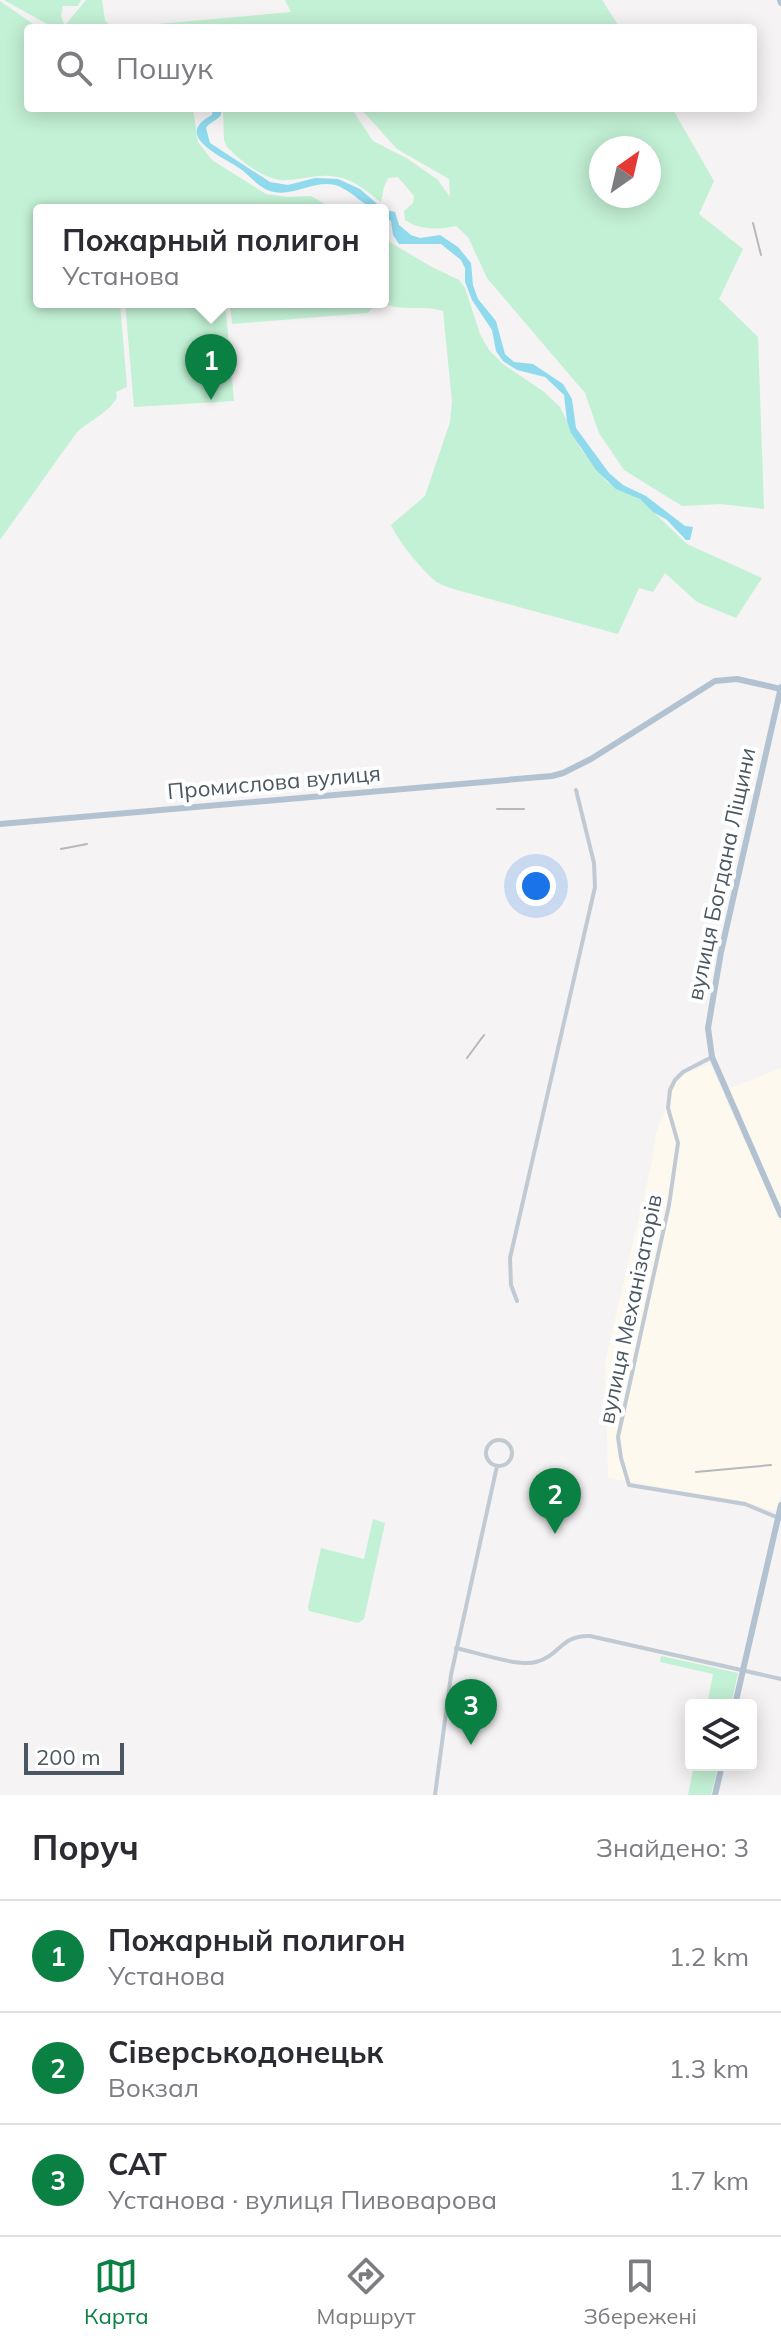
<!DOCTYPE html>
<html lang="uk">
<head>
<meta charset="utf-8">
<style>
  body { margin:0; font-family:Mulish,sans-serif; background:#f2f2f3; color:#2b2b33 }
  .controls { position:absolute; right:24px; bottom:24px; display:grid; overflow:hidden; border-radius:8px; box-shadow:0 4px 20px #0003 }
  .controls button { width:72px; height:72px; display:grid; place-items:center; padding:0; border:0; border-bottom:2px solid #e1e1e2; background:#fff; color:#2b2b33; font:40px sans-serif }
  .compass { position:absolute; left:589px; top:136px; width:72px; height:72px; border-radius:50%; background:#fff; box-shadow:0 4px 20px #0003; rotate:34deg }
  .scale { position:absolute; left:24px; bottom:20px; width:100px; box-sizing:border-box; padding-left:8px; border:4px solid #4a5661; border-top:0; font-size:22px; line-height:28px; white-space:nowrap; color:#4a5661; -webkit-text-stroke:6px #fff; paint-order:stroke }
  .you { position:absolute; left:536px; top:886px; width:28px; height:28px; margin:-20px; border:6px solid #fff; border-radius:50%; background:#1a73e8; box-shadow:0 0 0 12px #1a73e833 }
  .badge { display:grid; place-items:center; width:52px; height:52px; border-radius:50%; background:#0b8043; color:#fff; font-size:26px; font-weight:700 }
  .pin { position:absolute; translate:-50% -66px; filter:drop-shadow(0 2px 4px #0008) }
  .pin::after { content:''; position:absolute; top:42px; width:28px; height:24px; background:inherit; clip-path:polygon(0 0,100% 0,50% 100%) }
  .popup { position:absolute; left:33px; top:204px; width:356px; height:104px; box-sizing:border-box; display:grid; place-content:center; border-radius:8px; background:#fff; filter:drop-shadow(0 2px 6px #0005); font-size:26px; white-space:nowrap; color:#7c7c81 }
  .popup b { font-size:30px; color:#2b2b33 }
  .popup::after { content:''; position:absolute; left:50%; top:100%; margin-left:-16px; border:16px solid transparent; border-top-color:#fff }
  .list { margin:0; padding:0; list-style:none }
  h2 { display:flex; justify-content:space-between; align-items:center; height:104px; margin:0; padding:0 32px; font-size:34px }
  h2 small { font-size:26px; font-weight:400; color:#7c7c81 }
  .list li { display:grid; grid-template-columns:52px 1fr auto; gap:24px; align-items:center; box-sizing:border-box; height:112px; padding:0 32px; border-top:2px solid #e1e1e2 }
  .list b { display:block; font-size:30px; white-space:nowrap }
  .list p { margin:0; font-size:26px; white-space:nowrap; color:#7c7c81 }
  .list em { font-size:26px; font-style:normal; color:#7c7c81 }
  .icon { flex:none; width:44px; height:44px; fill:none; stroke:currentColor; stroke-width:2; stroke-linecap:round; stroke-linejoin:round }
  .map { position:relative; flex:none; width:781px; height:1795px; overflow:hidden }
  .search { position:absolute; background:#fff; box-shadow:0 4px 20px #0003; left:24px; right:24px; top:24px; height:88px; display:flex; align-items:center; gap:20px; box-sizing:border-box; padding:0 28px; border-radius:8px; color:#7c7c81; font-size:30px }
  .sheet { height:440px; background:#fff }
  nav { display:flex; justify-content:space-around; align-items:center; box-sizing:border-box; height:112px; border-top:2px solid #e1e1e2; background:#fff; font-size:22px; color:#7c7c81 }
  nav a { display:grid; justify-items:center; gap:4px }
  nav .on { color:#0b8043 }
  .map>svg:first-child { display:block }
  .commercial { fill:#fdf9ef }
  .green { fill:#c3f1d5; fill-rule:evenodd }
  .water { fill:#90daee }
  .lines { fill:none; stroke-linecap:round; stroke-linejoin:round }
  .minor { stroke:#c1cad2; stroke-width:4 }
  .major { stroke:#b3c2d1; stroke-width:6 }
  .rail { stroke:#b5b8bd; stroke-width:2 }
  .major-bridge { stroke:#b3c2d1; stroke-width:6 }
  .labels { text-anchor:middle; dominant-baseline:central; stroke-width:8; stroke-linejoin:round; paint-order:stroke }
  .street-label { font-size:22px; fill:#4a5661; stroke:#fff }
</style>
</head>
<body>
<div class="map">
<svg width="781" height="1795" viewBox="0 0 781 1795">
  <rect width="100%" height="100%" fill="#f5f3f3"/>
  <!-- commercial -->
  <path class="commercial" d="M 710,1064 L 781,1222 L 781,1493 L 777,1509 L 771,1510 L 746,1502 L 608,1478 L 605,1362 L 652,1162 L 656,1133 L 676,1082 L 686,1073 Z
    M 781,1068 L 781,1211 L 728,1089 Z"/>
  <!-- green -->
  <path class="green" d="M 4,0 L 81,0 L 78,6 L 63,6 L 61,16 L 64,24 L 54,28 Z
    M 86,0 L 102,0 L 105,20 L 111,28 L 63,28 Z
    M 285,0 L 602,0 L 620,28 L 177,28 L 147,25 L 291,12 Z
    M 0,1 L 39,28 L 28,28 L 28,108 L 193,108 L 198,142 L 212,160 L 266,194 L 288,197 L 311,196 L 335,210 L 39,210 L 39,302 L 120,302 L 127,387 L 116,392 L 117,397 C 110,412 89,421 77,432 L 0,540 Z
    M 223,108 L 351,108 L 373,141 L 408,159 L 438,180 L 450,197 L 449,179 L 397,149 L 360,108 L 672,108 L 714,181 L 699,214 L 743,249 L 719,299 L 758,337 L 764,509 L 721,504 L 682,506 L 624,470 L 599,433 L 585,393 L 487,278 L 468,237 L 456,226 C 438,230 420,230 405,220 L 404,211 L 413,203 L 414,196 L 398,177 L 388,178 L 384,187 L 381,202 C 367,192 355,180 338,177 C 320,173 304,179 287,180 C 266,182 241,161 227,147 L 224,140 ZM 601,148 L 649,148 L 649,196 L 601,196 Z
    M 383,238 L 430,266 L 459,280 L 465,288 L 480,334 L 489,350 L 503,364 L 543,391 L 560,407 L 580,448 L 607,482 L 640,499 L 687,544 L 762,578 L 736,618 L 697,602 L 665,573 L 653,592 L 639,588 L 618,634 L 457,590 C 451,588 444,586 438,583 C 424,573 398,541 391,525 L 425,496 L 450,422 L 452,402 L 443,311 C 424,304 400,313 382,302 Z
    M 125,302 L 225,302 L 234,401 L 134,407 Z
    M 230,302 L 377,302 L 368,313 L 232,324 Z
    M 373,1519 L 385,1523 L 364,1619 L 358,1623 L 309,1611 L 308,1607 L 321,1548 L 364,1559 Z
    M 661,1656 L 738,1673 L 731,1705 L 707,1705 L 713,1674 L 660,1662 Z
    M 694,1765 L 718,1765 L 711,1795 L 688,1795 Z"/>
  <!-- water -->
  <path class="water" d="M 213,108 L 221,108 C 224,120 211,120 206,128 L 210,143 L 270,182 L 288,185 L 315,178 L 338,179 L 360,189 L 383,209 L 395,212 L 399,225 L 411,235 L 420,238 L 440,235 L 458,247 L 471,263 L 473,285 L 478,299 L 496,321 L 505,354 L 514,362 L 533,364 L 563,384 L 572,399 L 576,428 L 609,473 L 623,485 L 646,496 L 685,526 L 693,527 L 690,540 L 686,540 L 667,520 L 653,512 L 640,499 L 616,489 L 596,470 L 571,433 L 567,421 L 564,395 L 545,377 L 517,370 L 503,361 L 496,351 L 492,330 L 472,300 L 465,282 L 465,268 L 461,260 L 441,244 L 399,244 L 393,235 L 391,221 L 383,216 L 383,210 C 365,210 353,190 335,185 C 315,180 294,196 274,192 C 259,189 251,176 239,168 C 224,157 171,136 212,115 Z"/>
  <g class="lines">
    <!-- minor -->
    <path class="minor" d="M 712,1057 L 683,1072 L 675,1080 L 670,1090 L 668,1108 L 678,1143 L 669,1205 L 618,1437 L 621,1458 L 629,1485 L 745,1504 L 781,1519
      M 517,1301 L 511,1285 L 510,1258 L 595,887 L 594,863 L 576,790
      M486 1453a13 13 0 1 1 26 0a13 13 0 1 1-26 0Z
      M 456,1648 C 475,1652 518,1667 536,1662 C 560,1656 560,1635 590,1636 L 781,1679
      M 435,1795 L 451,1675 L 497,1466"/>
    <!-- major -->
    <path class="major" d="M 780,0 L 781,3
      M 781,687 L 721,952 L 708,1028 L 712,1057 L 781,1215
      M 0,824 L 552,776 L 563,773 L 591,759 L 715,681 L 737,679
      M 735,1705 L 781,1505
      M 715,1795 L 722,1765"/>
    <!-- rail -->
    <path class="rail" d="M 753,223 L 761,255
      M 497,809 L 524,809
      M 61,849 L 87,844
      M 467,1058 L 484,1035
      M 696,1472 L 771,1465"/>
    <!-- major-bridge -->
    <path class="major-bridge" d="M 737,679 L 781,689"/>
  </g>
  <g class="labels">
    <!-- street labels -->
    <g class="street-label">
      <text transform="translate(274 782) rotate(-5)">Промислова вулиця</text>
      <text transform="translate(721 874) rotate(-78)">вулиця Богдана Ліщини</text>
      <text transform="translate(630 1309) rotate(-78)">вулиця Механізаторів</text>
    </g>
  </g>
</svg>
<div class="controls">
<button><svg class="icon" aria-label="layers" viewBox="0 0 24 24"><path d="M12 4l9 5-9 5-9-5zM3 14l9 5 9-5"/></svg></button>
</div>
<svg class="compass" viewBox="-18 -18 36 36"><path d="M0-13l5 13h-10z" fill="#e53935"/><path d="M0 13l5-13h-10z" fill="#7c7c81"/></svg>
<div class="scale">200 m</div>
<div class="you"></div>
<div class="pin badge" style="left:211px;top:400px">1</div>
<div class="popup"><b>Пожарный полигон</b>Установа</div>
<div class="pin badge" style="left:555px;top:1534px">2</div>
<div class="pin badge" style="left:471px;top:1745px">3</div>
<div class="search"><svg class="icon" aria-label="search" viewBox="0 0 24 24"><circle cx="10" cy="10" r="6"/><path d="M15 15l6 6"/></svg>Пошук</div>
</div>
<section class="sheet">
<h2>Поруч<small>Знайдено: 3</small></h2>
<ul class="list">
<li><span class="badge">1</span><div><b>Пожарный полигон</b><p>Установа</p></div><em>1.2 km</em></li>
<li><span class="badge">2</span><div><b>Сіверськодонецьк</b><p>Вокзал</p></div><em>1.3 km</em></li>
<li><span class="badge">3</span><div><b>CAT</b><p>Установа · вулиця Пивоварова</p></div><em>1.7 km</em></li>
</ul>
</section>
<nav>
<a class="on"><svg class="icon" aria-label="map" viewBox="0 0 24 24"><path d="M3 6l6-2 6 2 6-2v14l-6 2-6-2-6 2zM9 4v14M15 6v14"/></svg>Карта</a>
<a><svg class="icon" aria-label="directions" viewBox="0 0 24 24"><path d="M12 3l9 9-9 9-9-9zM9 14v-3h6M13 9l2 2-2 2"/></svg>Маршрут</a>
<a><svg class="icon" aria-label="saved" viewBox="0 0 24 24"><path d="M7 4h10v16l-5-4-5 4z"/></svg>Збережені</a>
</nav>
</body>
</html>
